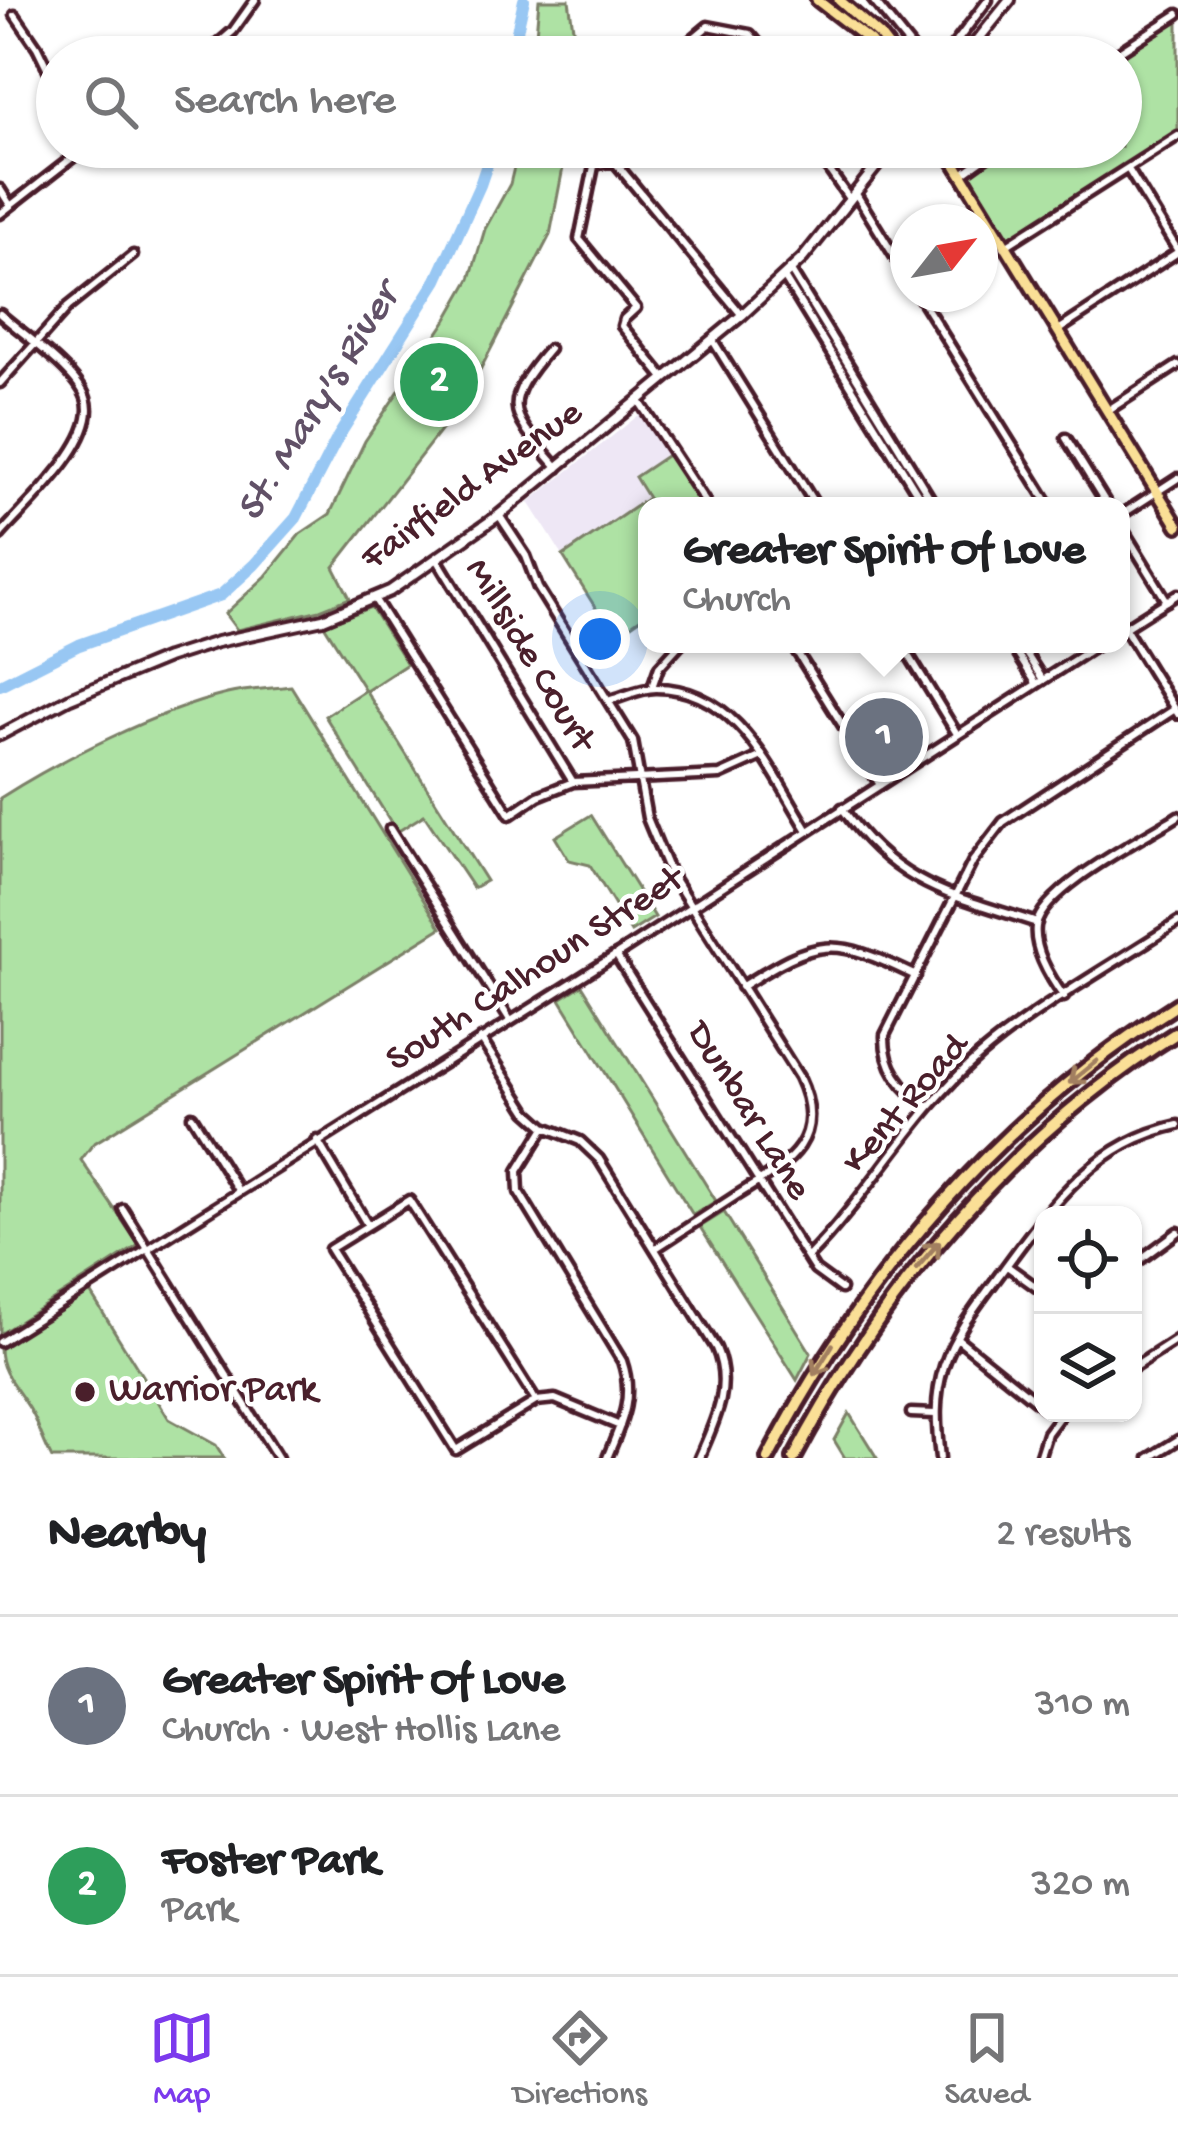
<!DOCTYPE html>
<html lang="en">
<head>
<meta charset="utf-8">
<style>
  body { margin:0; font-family:"Gochi Hand",sans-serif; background:#f2f2f2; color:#202124 }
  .controls { position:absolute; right:36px; bottom:36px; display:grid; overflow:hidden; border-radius:24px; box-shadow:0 3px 9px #0004 }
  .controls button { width:108px; height:108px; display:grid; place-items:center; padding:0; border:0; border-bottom:3px solid #e0e0e0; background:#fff; color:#202124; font:60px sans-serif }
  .compass { position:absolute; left:890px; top:204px; width:108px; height:108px; border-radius:50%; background:#fff; box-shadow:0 3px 9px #0004; rotate:59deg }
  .you { position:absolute; left:600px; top:639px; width:42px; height:42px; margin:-30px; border:9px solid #fff; border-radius:50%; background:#1a73e8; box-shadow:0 0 0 18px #1a73e833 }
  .badge { display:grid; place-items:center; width:78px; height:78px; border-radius:50%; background:#7c3aed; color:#fff; font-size:39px; font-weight:700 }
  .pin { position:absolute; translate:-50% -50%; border:6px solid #fff; box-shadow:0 3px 12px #0006 }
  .popup { position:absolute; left:638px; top:497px; width:492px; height:156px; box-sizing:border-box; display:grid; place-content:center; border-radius:24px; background:#fff; filter:drop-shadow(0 3px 9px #0005); font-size:39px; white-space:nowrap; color:#757577 }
  .popup b { font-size:45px; color:#202124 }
  .popup::after { content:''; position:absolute; left:50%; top:100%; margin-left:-24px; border:24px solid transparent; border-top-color:#fff }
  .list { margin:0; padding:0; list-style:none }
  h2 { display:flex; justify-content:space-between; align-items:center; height:156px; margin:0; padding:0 48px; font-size:51px }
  h2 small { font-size:39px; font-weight:400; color:#757577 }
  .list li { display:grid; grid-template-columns:78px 1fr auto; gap:36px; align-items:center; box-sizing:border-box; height:180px; padding:0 48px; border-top:3px solid #e0e0e0 }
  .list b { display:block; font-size:45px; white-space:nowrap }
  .list p { margin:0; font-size:39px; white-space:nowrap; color:#757577 }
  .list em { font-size:39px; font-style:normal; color:#757577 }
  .icon { flex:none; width:66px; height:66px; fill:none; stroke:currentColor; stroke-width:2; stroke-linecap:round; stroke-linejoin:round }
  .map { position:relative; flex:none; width:1178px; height:1458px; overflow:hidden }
  .search { position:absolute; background:#fff; box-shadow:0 3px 9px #0004; left:36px; right:36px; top:36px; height:132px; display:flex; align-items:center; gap:30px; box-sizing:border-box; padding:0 42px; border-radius:66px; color:#757577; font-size:45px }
  .sheet { height:516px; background:#fff }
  nav { display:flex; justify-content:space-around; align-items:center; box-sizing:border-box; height:168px; border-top:3px solid #e0e0e0; background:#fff; font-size:33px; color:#757577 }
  nav a { display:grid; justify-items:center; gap:6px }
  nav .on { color:#7c3aed }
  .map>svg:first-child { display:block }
  .built { fill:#eee7f5 }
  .green { fill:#aee2a4; stroke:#7c8068; stroke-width:3 }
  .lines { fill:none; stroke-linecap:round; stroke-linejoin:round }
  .river { stroke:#98c7f3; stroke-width:12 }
  .minor-casing { stroke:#4a1f2b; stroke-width:15 }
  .tertiary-casing { stroke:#4a1f2b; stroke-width:15 }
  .secondary-casing { stroke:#4a1f2b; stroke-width:16 }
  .primary-casing { stroke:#4a1f2b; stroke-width:18 }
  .trunk-casing { stroke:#4a1f2b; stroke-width:20 }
  .minor { stroke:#fff; stroke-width:6 }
  .tertiary { stroke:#fff; stroke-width:6 }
  .secondary { stroke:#fff; stroke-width:8 }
  .primary { stroke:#fadf96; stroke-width:9 }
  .trunk { stroke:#fadf96; stroke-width:10 }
  .oneway { stroke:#a27f60 }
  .poi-dot { fill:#4a1f2b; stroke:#fff; stroke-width:4.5 }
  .labels { text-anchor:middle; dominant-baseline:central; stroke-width:9; stroke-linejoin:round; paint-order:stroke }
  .street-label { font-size:39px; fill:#4a1f2b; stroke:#fff }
  .poi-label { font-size:39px; fill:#4a1f2b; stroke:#fff; text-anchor:start }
  .water-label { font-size:42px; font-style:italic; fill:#615167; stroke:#fff }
</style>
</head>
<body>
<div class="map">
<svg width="1178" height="1458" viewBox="0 0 1178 1458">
  <rect width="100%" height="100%" fill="#fff"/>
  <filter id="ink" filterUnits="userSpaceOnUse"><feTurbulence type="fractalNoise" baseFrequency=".00833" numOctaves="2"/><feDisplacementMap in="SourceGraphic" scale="24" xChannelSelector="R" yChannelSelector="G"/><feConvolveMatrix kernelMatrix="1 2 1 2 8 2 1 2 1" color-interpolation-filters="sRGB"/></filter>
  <g filter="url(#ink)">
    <!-- built -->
    <path class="built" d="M 639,415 L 669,454 L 636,477 L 649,498 L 563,556 L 529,502 Z"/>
    <!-- green -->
    <path class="green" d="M 539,0 L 569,0 L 577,57 L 534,57 Z
      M 1178,18 L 1178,130 L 1010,238 L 1005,237 L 971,174 L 1005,147 L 1121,147 L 1121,57 L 1118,57 Z
      M 519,147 L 567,147 L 550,235 L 465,399 L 334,567 L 350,598 L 320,610 L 237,630 L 225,614 L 266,576 L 300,534 L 330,514 L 365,441 L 446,321 L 470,279 L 485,229 L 510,184 Z
      M 669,454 L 702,506 L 647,506 L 647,614 L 614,637 L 563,556 L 648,498 L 635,477 Z
      M 371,607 L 407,664 L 366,691 L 486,881 L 473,888 L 424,815 L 397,832 L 325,716 L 365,690 L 324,625 Z
      M 291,686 L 441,928 L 93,1144 L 81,1160 L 139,1245 L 0,1334 L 0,798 C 61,759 157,711 227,694 C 247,689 270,689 291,686 Z
      M 591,815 L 655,917 L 631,932 L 590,865 L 569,860 L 555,837 Z
      M 582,985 L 716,1201 L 693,1215 L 560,999 Z
      M 724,1212 L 811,1353 L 797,1380 L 700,1227 Z
      M 90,1292 L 169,1419 L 216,1445 L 224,1458 L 52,1458 C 45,1445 41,1434 36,1421 C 25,1394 0,1378 0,1348 Z
      M 849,1413 L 877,1458 L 845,1458 L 834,1440 Z"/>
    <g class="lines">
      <!-- river -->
      <path class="river" d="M 511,57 L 524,0
        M 0,685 L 79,645 L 221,595 L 254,565 L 296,518 L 338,437 L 437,280 L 480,185 L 493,147"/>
      <!-- minor casing -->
      <g class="minor-casing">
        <path id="minor" d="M 873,0 L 919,57
          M 15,15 L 37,47 L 57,88
          M 677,57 L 684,46 L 708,26 L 750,34 L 770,57
          M 945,57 L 988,0
          M 1111,57 L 1178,14
          M 598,147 L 579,239 L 636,308 L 624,319 L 622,326 L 665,379
          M 602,147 L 614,161
          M 813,147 L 850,200
          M 595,165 L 614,161 L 741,314
          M 1128,169 L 1178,251
          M 961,175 L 1000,147
          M 0,189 L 10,205
          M 856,194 L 908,278
          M 1004,247 L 1178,136
          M 791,271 L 935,506
          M 784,277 L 925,506
          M 918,294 L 1050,506
          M 0,314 C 23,334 77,371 86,398 C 101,439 26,505 0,535
          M 1057,331 L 1178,252
          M 712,339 L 816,506
          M 549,349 C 498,408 512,414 558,468
          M 0,383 L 68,307 L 133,255
          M 639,401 L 708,506
          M 1107,411 L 1178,365
          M 1066,438 L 1108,506
          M 499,515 L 526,556 L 538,588 L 633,741 L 647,818 L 669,871 L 799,1077 C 831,1144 783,1166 734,1197 C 708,1214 682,1231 656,1248
          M 1121,515 L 1178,478
          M 1121,526 L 1167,601
          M 437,559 L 573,782
          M 374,598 L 510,815 L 538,796 L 573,782 L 720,775 L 762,756
          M 1121,622 L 1178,714
          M 792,644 L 880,785
          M 902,644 L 957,734
          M 1011,644 L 1036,683
          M 1020,644 L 1043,680
          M 652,687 L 659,667 L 680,644
          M 611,700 C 625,696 641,688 656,688 C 737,688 771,771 807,829
          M 842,808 C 897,887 952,895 1037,923
          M 390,829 L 510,1020
          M 616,955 L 815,1270 L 841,1289
          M 741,987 C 818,938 832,935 916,976
          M 1064,997 C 1051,979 1033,950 1036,926 C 1043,888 1146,837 1178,816
          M 481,1039 L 527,1111 L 545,1127 L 580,1141 L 599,1159 L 716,1348 C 733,1387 715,1421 699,1458
          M 929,1107 C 902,1090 884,1067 885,1035 L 973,861 L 1003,822 L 1175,709
          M 192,1116 L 238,1190
          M 545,1127 L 518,1171 L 519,1192 L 622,1361 C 635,1398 621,1424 607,1458
          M 317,1140 L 367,1224
          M 123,1209 L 278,1458
          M 808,1257 C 870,1194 913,1113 980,1055 C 1035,1008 1116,963 1178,922
          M 1133,1265 L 1178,1232
          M 1007,1266 L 1043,1292
          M 957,1338 L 1043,1407
          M 1133,1368 L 1178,1339
          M 536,1401 L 409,1200 L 330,1249 L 456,1450 L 536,1401 L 555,1399 L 620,1426
          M 911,1413 L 935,1414
          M 940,1458 C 936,1425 934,1397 944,1366 C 956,1330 981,1300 1003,1270 C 1051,1205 1094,1143 1178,1125
          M 1039,1458 L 1047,1433 L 1062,1413
          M 1149,1458 L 1178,1440"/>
      </g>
      <!-- tertiary casing -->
      <g class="tertiary-casing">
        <path id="tertiary" d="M 203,57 L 233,31 L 255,0
          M 0,214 L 86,147
          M 1121,630 L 1178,594
          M 0,1342 L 624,950 L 1099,644"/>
      </g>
      <!-- secondary casing -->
      <g class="secondary-casing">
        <path id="secondary" d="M 964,57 L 1010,0
          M 0,735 L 70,698 L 167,658 L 217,642 L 323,619 L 390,591 L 499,515 L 742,315 L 803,258 L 892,147"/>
      </g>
      <!-- primary casing -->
      <g class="primary-casing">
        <path id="primary" d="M 817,0 L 870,41 L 882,57
          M 839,0 L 880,36 L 896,57
          M 945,147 L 1178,526"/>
      </g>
      <!-- trunk casing -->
      <g class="trunk-casing">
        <path id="trunk" d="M 768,1458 C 864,1274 1001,1115 1178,1004
          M 794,1458 C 885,1287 1013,1135 1178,1032"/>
      </g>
      <!-- minor -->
      <use href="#minor" class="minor"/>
      <!-- tertiary -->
      <use href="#tertiary" class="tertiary"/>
      <!-- secondary -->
      <use href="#secondary" class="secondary"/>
      <!-- primary -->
      <use href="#primary" class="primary"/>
      <!-- trunk -->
      <use href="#trunk" class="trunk"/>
    </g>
    <!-- one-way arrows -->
    <defs><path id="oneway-shaft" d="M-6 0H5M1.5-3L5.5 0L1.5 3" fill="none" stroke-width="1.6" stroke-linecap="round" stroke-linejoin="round" transform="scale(3)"/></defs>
    <g class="oneway">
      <use href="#oneway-shaft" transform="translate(1083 1072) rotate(141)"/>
      <use href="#oneway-shaft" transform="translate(928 1255) rotate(-49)"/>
      <use href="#oneway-shaft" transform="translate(823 1360) rotate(122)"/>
    </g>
  </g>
  <!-- markers -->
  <circle class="poi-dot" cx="85" cy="1392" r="12"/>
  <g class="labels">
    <!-- street labels -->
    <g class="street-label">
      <text transform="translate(473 487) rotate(-36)">Fairfield Avenue</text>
      <text transform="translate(528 656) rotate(59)">Millside Court</text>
      <text transform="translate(536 971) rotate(-33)">South Calhoun Street</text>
      <text transform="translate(907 1105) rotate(-49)">Kent Road</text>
      <text transform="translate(747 1112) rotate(58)">Dunbar Lane</text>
    </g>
    <!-- poi labels -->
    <g class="poi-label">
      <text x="109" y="1392">Warrior Park</text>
    </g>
    <!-- water labels -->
    <g class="water-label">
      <text transform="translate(320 404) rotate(-58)">St. Mary's River</text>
    </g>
  </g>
</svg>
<div class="controls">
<button><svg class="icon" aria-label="locate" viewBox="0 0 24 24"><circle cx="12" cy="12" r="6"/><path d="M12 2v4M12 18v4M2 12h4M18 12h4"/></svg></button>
<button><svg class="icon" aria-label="layers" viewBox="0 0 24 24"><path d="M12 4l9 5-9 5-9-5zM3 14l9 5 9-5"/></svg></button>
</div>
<svg class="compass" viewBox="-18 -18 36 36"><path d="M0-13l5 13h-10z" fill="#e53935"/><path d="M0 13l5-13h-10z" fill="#757577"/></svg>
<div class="you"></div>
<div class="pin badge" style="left:884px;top:737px;background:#6b7280">1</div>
<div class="popup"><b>Greater Spirit Of Love</b>Church</div>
<div class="pin badge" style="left:439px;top:382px;background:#2e9e5b">2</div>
<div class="search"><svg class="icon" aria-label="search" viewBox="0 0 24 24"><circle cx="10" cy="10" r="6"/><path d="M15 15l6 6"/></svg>Search here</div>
</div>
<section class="sheet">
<h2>Nearby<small>2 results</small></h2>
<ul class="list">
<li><span class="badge" style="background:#6b7280">1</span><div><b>Greater Spirit Of Love</b><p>Church · West Hollis Lane</p></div><em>310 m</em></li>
<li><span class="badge" style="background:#2e9e5b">2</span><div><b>Foster Park</b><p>Park</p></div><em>320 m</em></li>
</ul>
</section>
<nav>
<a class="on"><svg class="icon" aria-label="map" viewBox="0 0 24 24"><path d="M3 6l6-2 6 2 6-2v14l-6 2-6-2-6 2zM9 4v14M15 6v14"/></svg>Map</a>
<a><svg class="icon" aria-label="directions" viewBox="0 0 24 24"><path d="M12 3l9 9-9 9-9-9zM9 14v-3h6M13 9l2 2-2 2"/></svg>Directions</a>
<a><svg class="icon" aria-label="saved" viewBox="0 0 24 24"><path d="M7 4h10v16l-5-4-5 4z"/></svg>Saved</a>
</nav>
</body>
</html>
